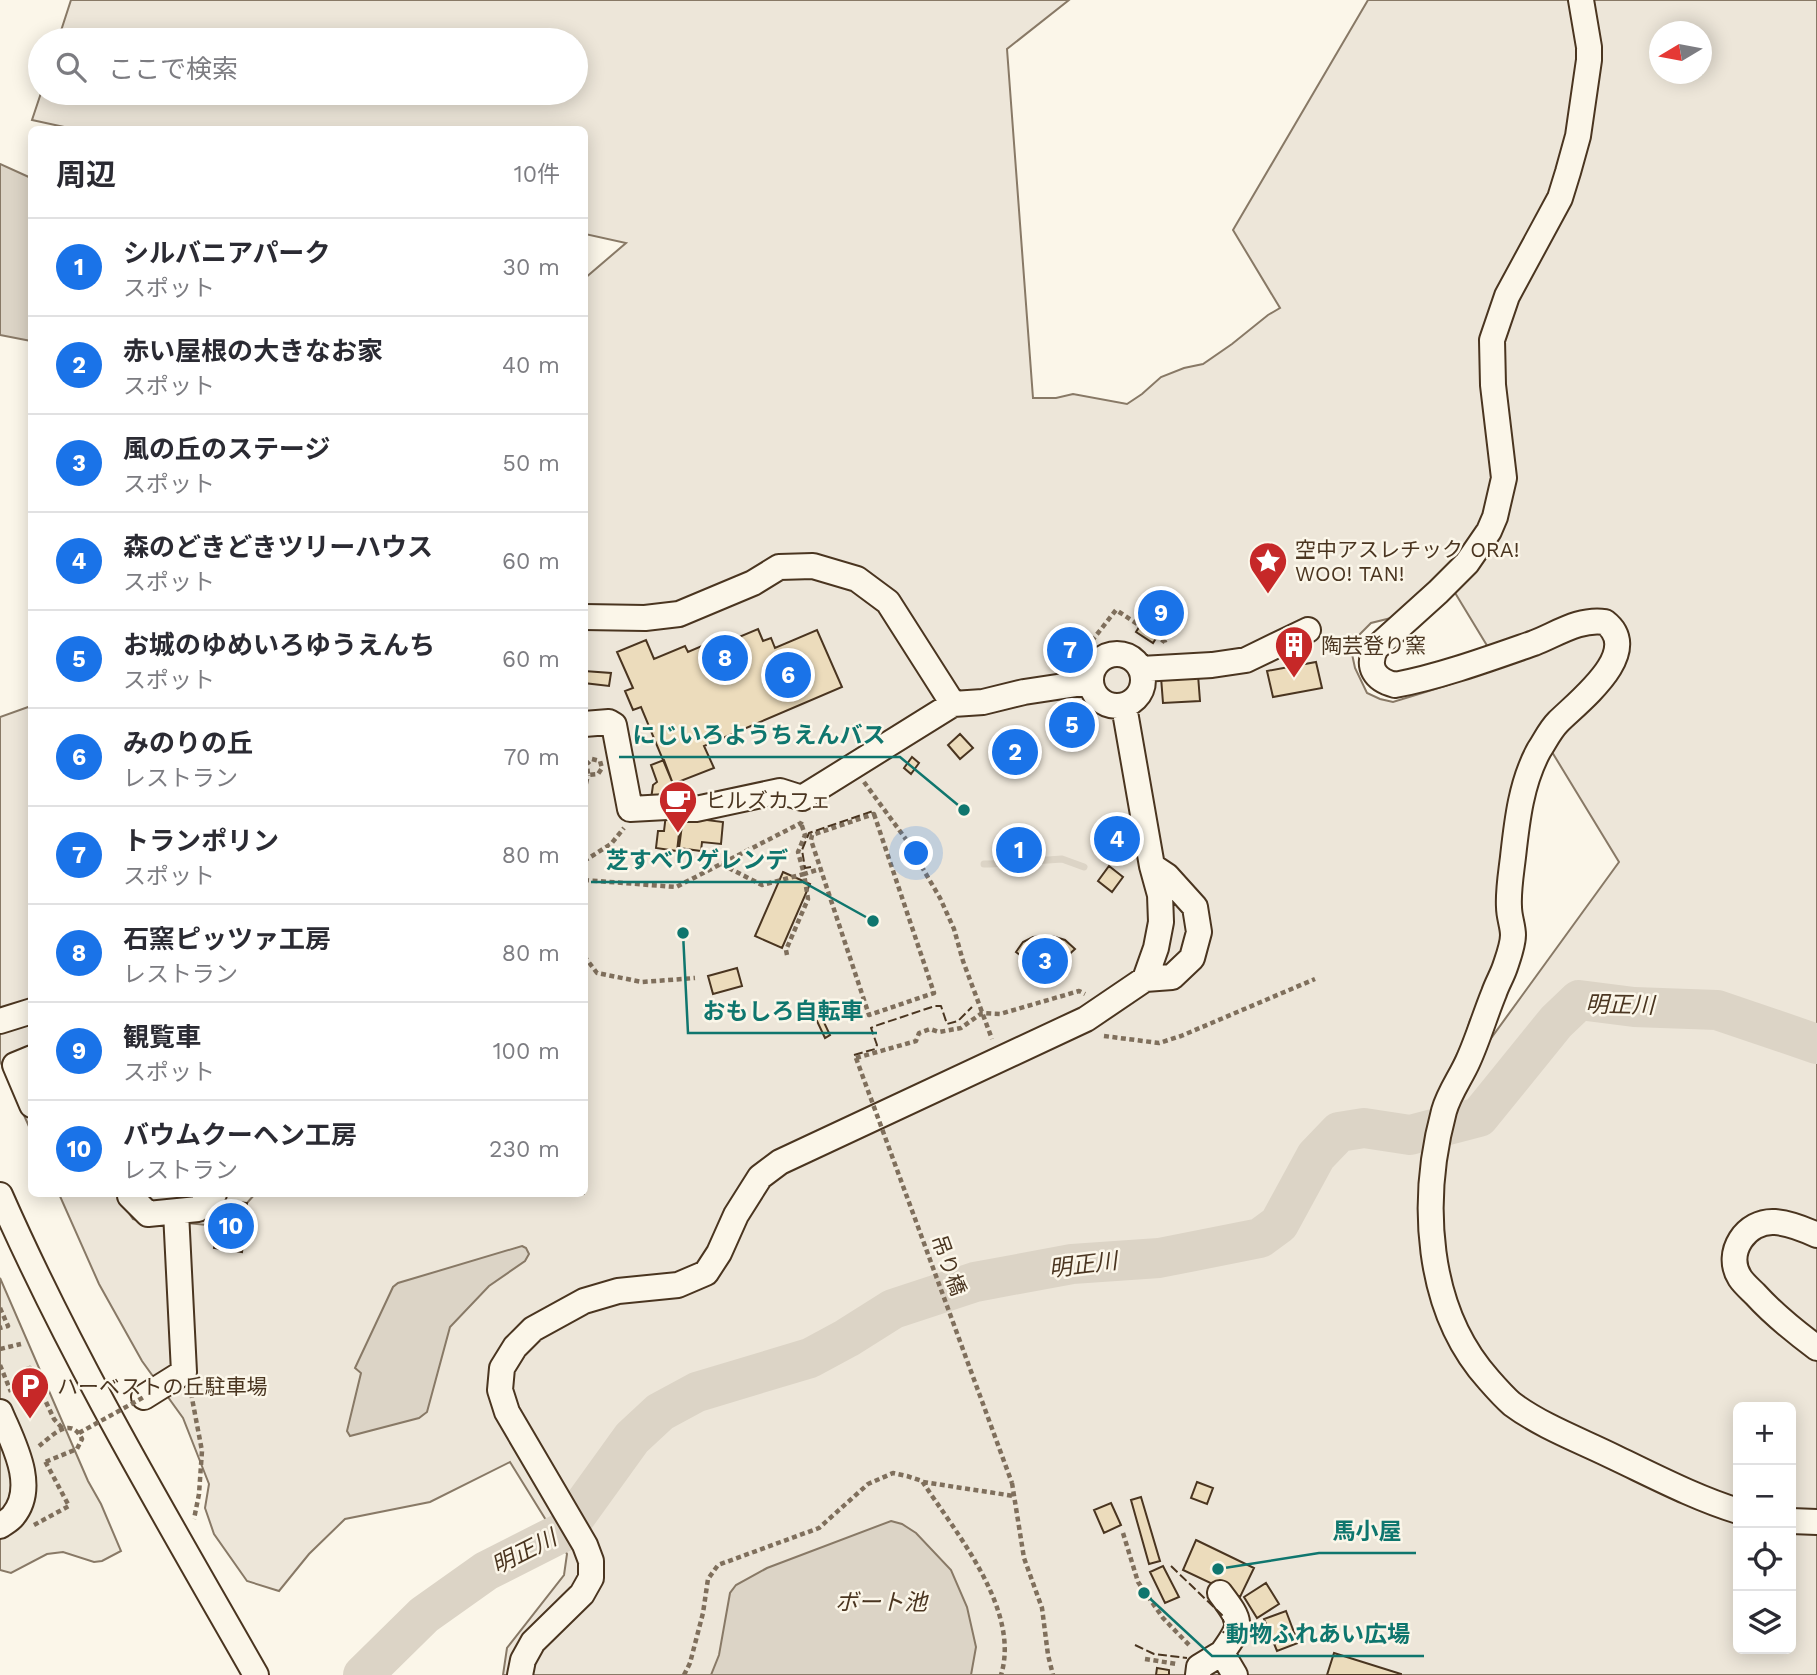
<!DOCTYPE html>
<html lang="ja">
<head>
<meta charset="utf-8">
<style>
  body { margin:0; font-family:"Work Sans","Noto Sans JP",sans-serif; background:#f2f2f3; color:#2b2b33 }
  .controls { position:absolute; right:21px; bottom:21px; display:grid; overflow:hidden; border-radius:10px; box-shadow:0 4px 18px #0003 }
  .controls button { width:63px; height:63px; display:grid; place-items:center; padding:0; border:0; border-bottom:2px solid #e1e1e2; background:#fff; color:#2b2b33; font:35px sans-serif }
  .compass { position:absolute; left:1649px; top:21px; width:63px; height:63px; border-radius:50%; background:#fff; box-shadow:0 4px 18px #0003; rotate:260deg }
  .you { position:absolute; left:917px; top:854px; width:24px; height:24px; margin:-18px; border:5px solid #fff; border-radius:50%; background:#1a73e8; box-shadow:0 0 0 10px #1a73e833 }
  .badge { display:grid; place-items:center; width:46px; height:46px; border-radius:50%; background:#1a73e8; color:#fff; font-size:23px; font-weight:700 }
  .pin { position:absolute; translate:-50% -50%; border:4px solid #fff; box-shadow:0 2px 7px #0006 }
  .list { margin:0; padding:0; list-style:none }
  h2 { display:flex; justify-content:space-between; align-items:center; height:91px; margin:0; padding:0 28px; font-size:30px }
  h2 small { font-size:23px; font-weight:400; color:#7c7c81 }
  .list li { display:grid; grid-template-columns:46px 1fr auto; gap:21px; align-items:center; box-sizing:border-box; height:98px; padding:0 28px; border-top:2px solid #e1e1e2 }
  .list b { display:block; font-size:26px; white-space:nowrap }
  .list p { margin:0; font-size:23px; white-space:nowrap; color:#7c7c81 }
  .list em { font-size:23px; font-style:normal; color:#7c7c81 }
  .icon { flex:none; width:38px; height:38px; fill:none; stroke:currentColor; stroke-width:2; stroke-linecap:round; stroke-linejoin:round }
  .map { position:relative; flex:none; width:1817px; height:1675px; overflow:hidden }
  .search { position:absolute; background:#fff; box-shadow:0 4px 18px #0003; left:28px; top:28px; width:560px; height:77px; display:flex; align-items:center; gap:18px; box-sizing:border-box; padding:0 24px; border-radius:38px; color:#7c7c81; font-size:26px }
  .panel { position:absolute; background:#fff; box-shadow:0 4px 18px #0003; left:28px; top:126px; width:560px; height:1071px; border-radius:10px }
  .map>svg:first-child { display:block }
  .green { fill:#ede6d9; stroke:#887966; stroke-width:2; fill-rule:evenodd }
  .parking { fill:#ede7d9; stroke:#887966; stroke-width:2 }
  .water { fill:#dcd4c6; stroke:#887966; stroke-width:2 }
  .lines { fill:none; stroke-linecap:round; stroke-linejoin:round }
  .stream { stroke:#dcd4c6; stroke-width:7 }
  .river { stroke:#dcd4c6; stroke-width:40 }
  .building { fill:#ecdcbc; stroke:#4a3520; stroke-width:2 }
  .minor-casing { stroke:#4a3520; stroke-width:28 }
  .path { stroke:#7f6f5c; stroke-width:4.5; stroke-dasharray:5 3.5; stroke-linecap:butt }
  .minor { stroke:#fbf6e9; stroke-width:24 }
  .path-bridge { stroke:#7f6f5c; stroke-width:4.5; stroke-dasharray:5 3.5; stroke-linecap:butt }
  .fence { stroke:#4a3520; stroke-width:2; stroke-dasharray:9 3.5; stroke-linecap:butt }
  .labels { text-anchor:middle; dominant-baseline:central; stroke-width:5; stroke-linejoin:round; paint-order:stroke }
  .poi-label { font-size:21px; fill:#4a3520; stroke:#fbf6e9; text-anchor:start }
  .street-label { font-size:21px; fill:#4a3520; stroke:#fbf6e9 }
  .water-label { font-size:23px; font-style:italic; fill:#4a3520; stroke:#fbf6e9 }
  .leader { fill:none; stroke:#0f766e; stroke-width:2.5 }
  .callout-dot { fill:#0f766e; stroke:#fbf6e9; stroke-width:2.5 }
  .callout-label { font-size:23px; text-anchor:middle; font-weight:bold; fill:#0f766e; stroke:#fbf6e9; stroke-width:5; stroke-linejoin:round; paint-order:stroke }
</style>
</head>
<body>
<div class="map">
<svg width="1817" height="1675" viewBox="0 0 1817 1675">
  <rect width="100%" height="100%" fill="#fbf6e9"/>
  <!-- green -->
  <path class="green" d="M 71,0 L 1069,0 L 1007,49 L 1033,398 L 1056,398 L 1073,394 L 1127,404 L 1142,394 L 1161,377 L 1184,368 L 1203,364 L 1232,344 L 1268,315 L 1280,308 L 1233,230 L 1368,0 L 1817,0 L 1817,1675 L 503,1675 L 507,1648 L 564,1575 L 567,1554 L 510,1462 L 430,1502 L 345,1519 L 309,1554 L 279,1591 L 247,1581 L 214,1534 L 205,1508 L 209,1484 L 183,1418 L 142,1361 L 99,1284 L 59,1194 L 584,1194 L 584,279 L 626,243 L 585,234 L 584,130 L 78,130 L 32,120 L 41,93 L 576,93 L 576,40 L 58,40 ZM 1660,32 L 1702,32 L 1702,74 L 1660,74 ZM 1443,573 L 1500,667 L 1445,686 L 1393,702 L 1380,699 L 1367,693 L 1355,668 L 1352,654 L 1357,637 L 1371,623 L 1391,618 ZM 1538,729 L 1619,862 L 1431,1121 L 1436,1097 L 1464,1040 L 1470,1020 L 1483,998 L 1505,936 ZM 1738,1407 L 1791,1407 L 1791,1649 L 1738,1649 Z
    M 31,706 L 31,1131 L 0,1061 L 0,717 Z"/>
  <!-- parking -->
  <path class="parking" d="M 121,1194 L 255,1194 L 247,1203 L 225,1203 L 222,1205 L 220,1208 L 217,1226 L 176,1222 L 146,1222 L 133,1219 L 120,1199 Z
    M 0,1278 L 88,1481 L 101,1504 L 121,1551 L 102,1561 L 94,1562 L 63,1552 L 47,1554 L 11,1573 L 0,1570 Z"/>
  <!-- water -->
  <path class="water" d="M 0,164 L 31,178 L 31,341 L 0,335 Z
    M 522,1246 L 526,1248 L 529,1254 L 525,1261 L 489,1286 L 450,1327 L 427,1412 L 419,1418 L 350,1436 L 347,1431 L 361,1373 L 355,1368 L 393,1287 L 398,1283 Z
    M 891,1521 L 902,1524 L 916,1533 L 951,1570 L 967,1607 L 976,1647 L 971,1675 L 711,1675 L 719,1655 L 730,1593 L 736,1585 L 767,1568 Z"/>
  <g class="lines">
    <!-- stream -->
    <path class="stream" d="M 984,864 L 991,864 L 1062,859 L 1084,867"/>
    <!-- river -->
    <path class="river" d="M 363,1675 L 424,1615 L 486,1571 L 565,1531 L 632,1438 L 660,1412 L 697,1392 L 810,1358 L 847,1338 L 893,1309 L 975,1282 L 1072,1264 L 1159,1258 L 1260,1238 L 1279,1224 L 1316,1156 L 1339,1132 L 1364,1128 L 1410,1135 L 1479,1117 L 1556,1022 L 1579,1000 L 1634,1007 L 1717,1010 L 1817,1044"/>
  </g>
  <!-- building -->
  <path class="building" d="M 1146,616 L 1163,627 L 1153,643 L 1136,632 Z
    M 758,629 L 763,641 L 771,638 L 775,648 L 817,630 L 842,687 L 704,746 L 714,768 L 673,784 L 641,707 L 633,710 L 625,691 L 633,688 L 617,652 L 646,640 L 654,659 L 685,646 L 688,652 L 723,637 L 725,643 Z
    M 1316,662 L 1322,688 L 1273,697 L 1267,671 Z
    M 584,671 L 611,673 L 609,686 L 584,683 Z
    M 1198,675 L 1200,701 L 1163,703 L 1161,677 Z
    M 1072,711 L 1085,721 L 1071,740 L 1058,730 Z
    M 960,734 L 973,748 L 960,759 L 948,745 Z
    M 1023,743 L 1025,757 L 1006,761 L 1004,747 Z
    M 912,757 L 919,763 L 911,774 L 904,768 Z
    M 664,760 L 673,784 L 669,786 L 668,801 L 651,799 L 653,785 L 657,782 L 651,765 Z
    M 668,797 L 683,799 L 677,851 L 656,848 L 658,831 L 664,831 Z
    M 683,817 L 723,822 L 721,844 L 702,842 L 701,851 L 679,848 Z
    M 1110,829 L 1122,829 L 1124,849 L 1112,850 Z
    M 1109,866 L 1123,877 L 1112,892 L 1098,881 Z
    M 783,872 L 810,884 L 782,948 L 755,936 Z
    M 1042,936 L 1052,936 L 1065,940 L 1075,949 L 1051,971 L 1043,973 L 1016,952 L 1023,942 L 1033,937 Z
    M 737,968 L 742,986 L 713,994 L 708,976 Z
    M 821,1016 L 830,1035 L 825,1038 L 816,1019 Z
    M 233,1201 L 247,1203 L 245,1218 L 247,1218 L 242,1252 L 214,1248 L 220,1208 L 225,1203 Z
    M 1197,1482 L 1213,1488 L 1207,1504 L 1191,1498 Z
    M 1141,1497 L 1160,1561 L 1149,1564 L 1131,1500 Z
    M 1111,1503 L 1121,1525 L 1104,1533 L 1094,1510 Z
    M 1196,1540 L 1254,1568 L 1240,1597 L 1183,1570 Z
    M 1163,1566 L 1179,1597 L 1165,1603 L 1150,1572 Z
    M 1266,1583 L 1279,1604 L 1257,1618 L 1244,1597 Z
    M 1286,1611 L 1298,1643 L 1277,1651 L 1264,1619 Z
    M 1334,1653 L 1401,1674 L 1401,1675 L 1327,1675 Z
    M 1157,1668 L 1169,1670 L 1169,1675 L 1156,1675 Z"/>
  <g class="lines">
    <!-- minor casing -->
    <g class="minor-casing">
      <path id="minor" d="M 1581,0 L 1589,47 L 1589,60 L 1578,136 L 1568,172 L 1560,198 L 1507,296 L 1492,340 L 1493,385 L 1504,478 L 1495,517 L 1489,531 L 1467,563 L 1438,592 L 1376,648 C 1366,667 1375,680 1395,685 C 1439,677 1491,658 1534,643 C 1557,634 1580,618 1605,622 C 1644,652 1579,701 1558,722 C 1550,730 1545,741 1539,750 C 1521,783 1517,821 1513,857 C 1511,874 1508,891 1509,907 C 1509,917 1513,926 1513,935 C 1513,945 1508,958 1505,967 C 1502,976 1497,984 1494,993 C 1485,1015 1478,1039 1468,1061 C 1461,1077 1449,1093 1444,1111 C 1420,1200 1425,1309 1489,1380 C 1496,1388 1504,1397 1512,1404 C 1543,1427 1582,1441 1616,1458 C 1656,1477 1696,1498 1738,1511
        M 584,617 L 645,618 L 679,614 L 753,583 L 779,567 L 813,566 L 857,579 L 888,602 L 953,704
        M1091 680a26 26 0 1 1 52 0a26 26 0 1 1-52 0Z
        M 1141,669 L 1212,665 L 1246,660 L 1308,630
        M 1124,706 L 1152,866 L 1160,895 L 1161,922 L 1156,948 L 1145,979
        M 584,724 L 609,722 L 614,725 L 630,809 L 667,807
        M 682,809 L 696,809 L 780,791 L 802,798 L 953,704 L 983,702 L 1024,692 L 1090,682
        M 0,1021 L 32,1011
        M 32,1058 L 15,1065 L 32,1105
        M 130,1194 L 130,1196 L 148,1214 L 198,1209 L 214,1194
        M 0,1195 C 73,1361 166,1517 256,1675
        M 1817,1235 C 1804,1229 1790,1223 1775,1222 C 1746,1220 1724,1253 1740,1278 C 1744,1284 1750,1289 1755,1294 C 1775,1316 1794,1331 1817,1348
        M 144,1397 L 184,1372 L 176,1212
        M 0,1412 C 12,1441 38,1486 13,1516 C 10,1520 4,1523 0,1526
        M 1791,1521 L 1817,1522
        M 1220,1593 C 1242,1622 1243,1624 1222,1653 L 1235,1675
        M 520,1675 L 523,1660 L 533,1642 L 582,1594 L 591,1578 L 591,1561 L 585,1545 L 507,1412 L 500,1390 L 502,1368 L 515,1347 L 533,1329 L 584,1301 L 618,1291 L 678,1285 L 706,1273 L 719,1253 L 736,1215 L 760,1177 L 780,1162 L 1086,1019 L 1145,979 L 1172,977 L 1192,958 L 1199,932 L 1195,907 L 1167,876 L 1152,866
        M 1198,1675 L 1199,1667 L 1222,1653"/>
    </g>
    <!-- path -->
    <path class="path" d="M 1076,661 L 1116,610 L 1165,642 L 1166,646
      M 592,759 L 600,761 L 602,768 L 598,774 L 588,775 L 587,764 Z
      M 864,782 L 905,838 L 940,898 L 954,929 L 963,961 L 992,1039
      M 584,792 L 588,775
      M 874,814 L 934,993 L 869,1015 L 811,840 L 812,835 Z
      M 584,861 L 611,844 L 624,828
      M 721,864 L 762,885 L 804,874 L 798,852 L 805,835 L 801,823
      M 584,880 L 676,887 L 801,823 L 803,819
      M 787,955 L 786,950 L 808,899 L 804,874 L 820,869
      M 584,956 L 597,973 L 642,982 L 695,978
      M 1104,1036 L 1159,1043 L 1181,1036 L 1315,979
      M 856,1058 L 916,1041 L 919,1033 L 930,1029 L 939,1032 L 961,1028 L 982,1013 L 1000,1014 L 1079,991 L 1085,994
      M 0,1308 L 8,1326 L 0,1328
      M 0,1349 L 21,1344
      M 0,1365 L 11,1392
      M 191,1393 L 202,1451 L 199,1494 L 194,1519
      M 26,1410 L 23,1370 L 30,1368 L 54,1419 L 62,1428
      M 39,1446 C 52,1436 70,1415 82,1439 L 77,1449 L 45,1462
      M 923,1482 L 1014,1496
      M 1012,1483 L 1024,1558 L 1042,1608 L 1048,1655 L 1053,1675
      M 34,1525 L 69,1506 L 44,1459
      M 1123,1533 L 1138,1582 L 1163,1618 L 1191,1647
      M 1145,1659 L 1177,1664
      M 684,1675 L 690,1663 L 703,1613 L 708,1579 L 718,1565 L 819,1528 L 868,1484 L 893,1473 L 907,1476 L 922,1481 C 956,1533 1021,1610 1001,1675"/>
    <!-- minor -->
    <use href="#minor" class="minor"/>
    <!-- path-bridge -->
    <path class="path-bridge" d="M 856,1058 L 1012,1483
      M 79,1433 L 144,1397"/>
    <!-- fence -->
    <path class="fence" d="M 811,867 L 805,868 L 802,850 L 809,833 L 873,811
      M 854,1055 L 875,1049 L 877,1045 L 871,1028 L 875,1026 L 935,1006 L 941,1006 L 947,1024 L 958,1021 L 972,1007
      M 1171,1566 L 1222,1615 L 1225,1629 L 1223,1633
      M 1135,1645 L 1154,1654 L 1187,1658"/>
  </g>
  <!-- icons -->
  <defs>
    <g id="sight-pin" transform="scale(2.0125)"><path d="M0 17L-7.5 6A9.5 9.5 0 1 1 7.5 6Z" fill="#c62828" stroke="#fbf6e9"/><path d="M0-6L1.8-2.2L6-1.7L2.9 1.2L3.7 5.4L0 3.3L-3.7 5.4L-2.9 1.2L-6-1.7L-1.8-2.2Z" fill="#fff"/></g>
    <g id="building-pin" transform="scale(2.0125)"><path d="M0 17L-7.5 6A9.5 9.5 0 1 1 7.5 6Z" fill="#c62828" stroke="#fbf6e9"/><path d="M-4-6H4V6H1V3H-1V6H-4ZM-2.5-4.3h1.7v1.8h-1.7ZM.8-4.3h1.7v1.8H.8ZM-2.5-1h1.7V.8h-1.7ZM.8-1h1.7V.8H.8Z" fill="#fff"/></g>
    <g id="cafe-pin" transform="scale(2.0125)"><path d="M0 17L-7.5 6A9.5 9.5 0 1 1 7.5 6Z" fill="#c62828" stroke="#fbf6e9"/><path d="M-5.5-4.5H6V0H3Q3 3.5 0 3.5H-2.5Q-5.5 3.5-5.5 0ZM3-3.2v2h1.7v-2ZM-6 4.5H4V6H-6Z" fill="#fff"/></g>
    <g id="parking-pin" transform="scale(2.0125)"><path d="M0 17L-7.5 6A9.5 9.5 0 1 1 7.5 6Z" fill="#c62828" stroke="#fbf6e9"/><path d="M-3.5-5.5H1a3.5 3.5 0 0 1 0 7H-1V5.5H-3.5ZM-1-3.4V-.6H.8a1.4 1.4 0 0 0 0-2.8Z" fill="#fff"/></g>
  </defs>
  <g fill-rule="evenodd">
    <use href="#sight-pin" x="1268" y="561"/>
    <use href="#building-pin" x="1294" y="645"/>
    <use href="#cafe-pin" x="678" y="800"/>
    <use href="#parking-pin" x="30" y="1386"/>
  </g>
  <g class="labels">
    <!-- poi labels -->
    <g class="poi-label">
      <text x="1295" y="549">空中アスレチック ORA!<tspan x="1295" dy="24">WOO! TAN!</tspan></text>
      <text x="1321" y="645">陶芸登り窯</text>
      <text x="705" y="800">ヒルズカフェ</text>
      <text x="57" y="1386">ハーベストの丘駐車場</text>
    </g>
    <!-- street labels -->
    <g class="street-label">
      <text transform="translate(949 1265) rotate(70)">吊り橋</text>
    </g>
    <!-- water labels -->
    <g class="water-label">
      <text transform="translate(1620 1005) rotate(1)">明正川</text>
      <text transform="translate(1083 1265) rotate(-7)">明正川</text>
      <text transform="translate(524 1552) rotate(-27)">明正川</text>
      <text x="881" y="1602">ボート池</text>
    </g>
  </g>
  <!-- callouts -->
  <path class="leader" d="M964 810L900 757H619M873 921L803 882H591M683 933L688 1033H877M1218 1569L1319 1553H1416M1144 1593L1212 1656H1424"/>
  <g class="callout-dot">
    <circle cx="964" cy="810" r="7"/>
    <circle cx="873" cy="921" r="7"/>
    <circle cx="683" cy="933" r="7"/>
    <circle cx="1218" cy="1569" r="7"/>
    <circle cx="1144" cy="1593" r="7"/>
  </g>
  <g class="callout-label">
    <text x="759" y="743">にじいろようちえんバス</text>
    <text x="697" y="868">芝すべりゲレンデ</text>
    <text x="783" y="1019">おもしろ自転車</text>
    <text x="1367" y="1539">馬小屋</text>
    <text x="1318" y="1642">動物ふれあい広場</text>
  </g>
</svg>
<div class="controls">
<button>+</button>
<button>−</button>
<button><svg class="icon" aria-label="locate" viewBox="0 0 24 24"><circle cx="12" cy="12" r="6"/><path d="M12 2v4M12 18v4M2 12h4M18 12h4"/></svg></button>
<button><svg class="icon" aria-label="layers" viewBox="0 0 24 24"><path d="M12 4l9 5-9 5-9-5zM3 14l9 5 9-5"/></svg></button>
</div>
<svg class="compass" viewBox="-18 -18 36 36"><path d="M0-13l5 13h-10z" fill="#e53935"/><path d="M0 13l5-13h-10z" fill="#7c7c81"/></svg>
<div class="you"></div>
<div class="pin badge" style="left:1019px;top:850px">1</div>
<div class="pin badge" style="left:1015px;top:752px">2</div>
<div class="pin badge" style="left:1045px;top:961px">3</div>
<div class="pin badge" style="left:1117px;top:839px">4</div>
<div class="pin badge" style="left:1072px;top:725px">5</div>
<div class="pin badge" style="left:788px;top:675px">6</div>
<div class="pin badge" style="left:1070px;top:650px">7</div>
<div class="pin badge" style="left:725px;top:658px">8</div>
<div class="pin badge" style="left:1161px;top:613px">9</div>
<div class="pin badge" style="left:231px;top:1226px">10</div>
<div class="search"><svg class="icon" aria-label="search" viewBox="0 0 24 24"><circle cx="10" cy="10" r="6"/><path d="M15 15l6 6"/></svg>ここで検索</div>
<section class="panel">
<h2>周辺<small>10件</small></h2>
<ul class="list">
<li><span class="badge">1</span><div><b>シルバニアパーク</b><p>スポット</p></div><em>30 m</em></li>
<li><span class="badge">2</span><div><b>赤い屋根の大きなお家</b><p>スポット</p></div><em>40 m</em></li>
<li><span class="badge">3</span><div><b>風の丘のステージ</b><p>スポット</p></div><em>50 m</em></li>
<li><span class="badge">4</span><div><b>森のどきどきツリーハウス</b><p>スポット</p></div><em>60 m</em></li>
<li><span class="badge">5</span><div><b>お城のゆめいろゆうえんち</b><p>スポット</p></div><em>60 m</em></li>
<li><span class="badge">6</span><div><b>みのりの丘</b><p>レストラン</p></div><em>70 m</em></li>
<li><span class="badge">7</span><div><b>トランポリン</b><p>スポット</p></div><em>80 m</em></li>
<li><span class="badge">8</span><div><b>石窯ピッツァ工房</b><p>レストラン</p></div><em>80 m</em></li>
<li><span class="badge">9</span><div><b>観覧車</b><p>スポット</p></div><em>100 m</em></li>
<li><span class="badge">10</span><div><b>バウムクーヘン工房</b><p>レストラン</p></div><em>230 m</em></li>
</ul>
</section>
</div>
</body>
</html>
